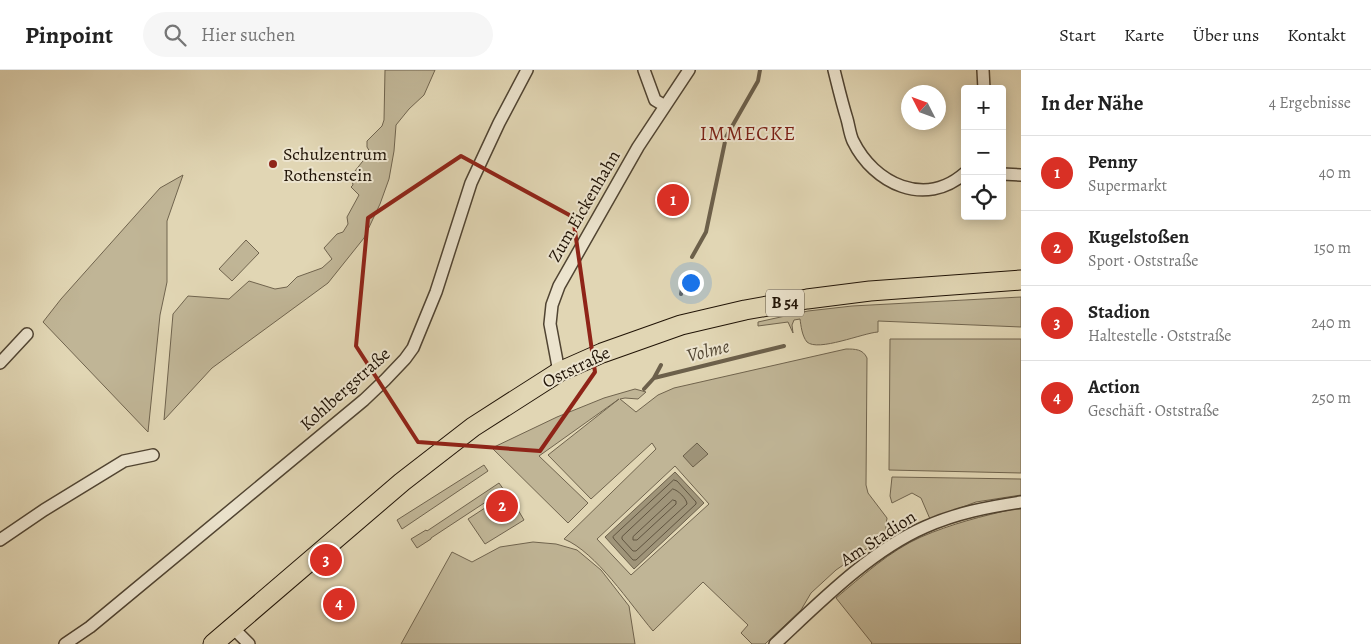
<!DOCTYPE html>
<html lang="de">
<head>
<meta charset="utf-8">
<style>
  body { margin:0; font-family:Alegreya,serif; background:#f6f6f6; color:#222 }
  .controls { position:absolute; right:15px; top:15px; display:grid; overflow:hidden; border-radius:5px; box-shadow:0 2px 12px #0003 }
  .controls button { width:45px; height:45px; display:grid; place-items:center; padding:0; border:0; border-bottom:1px solid #e0e0e0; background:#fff; color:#222; font:25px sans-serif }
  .compass { position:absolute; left:901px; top:15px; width:45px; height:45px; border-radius:50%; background:#fff; box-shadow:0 2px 12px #0003; rotate:312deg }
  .you { position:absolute; left:690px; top:212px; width:18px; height:18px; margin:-12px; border:4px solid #fff; border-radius:50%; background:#1a73e8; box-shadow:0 0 0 8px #1a73e833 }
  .badge { display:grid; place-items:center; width:32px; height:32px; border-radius:50%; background:#d93025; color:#fff; font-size:16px; font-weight:700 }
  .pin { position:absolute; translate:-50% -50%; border:2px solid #fff; box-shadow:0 1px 5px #0006 }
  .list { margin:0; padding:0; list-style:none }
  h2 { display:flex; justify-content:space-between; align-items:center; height:65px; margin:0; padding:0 20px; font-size:21px }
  h2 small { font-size:16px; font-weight:400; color:#767676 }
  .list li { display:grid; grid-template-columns:32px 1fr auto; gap:15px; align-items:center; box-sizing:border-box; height:75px; padding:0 20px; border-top:1px solid #e0e0e0 }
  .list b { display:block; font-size:19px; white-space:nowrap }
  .list p { margin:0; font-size:16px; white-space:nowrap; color:#767676 }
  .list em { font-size:16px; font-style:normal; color:#767676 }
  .icon { flex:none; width:28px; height:28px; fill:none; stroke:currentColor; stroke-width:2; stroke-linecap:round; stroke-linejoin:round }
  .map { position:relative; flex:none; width:1021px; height:574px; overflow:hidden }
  header { display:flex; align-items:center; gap:30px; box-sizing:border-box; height:70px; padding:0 25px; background:#fff; border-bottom:1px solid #e0e0e0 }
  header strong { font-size:24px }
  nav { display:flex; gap:28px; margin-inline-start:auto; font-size:18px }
  .search { width:350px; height:45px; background:#f6f6f6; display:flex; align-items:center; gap:12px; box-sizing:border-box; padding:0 18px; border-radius:28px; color:#767676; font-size:19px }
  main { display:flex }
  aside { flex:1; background:#fff }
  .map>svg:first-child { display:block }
  .green { fill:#c0b596; stroke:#70644e; fill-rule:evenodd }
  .water { fill:#9f9479; stroke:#6c604b }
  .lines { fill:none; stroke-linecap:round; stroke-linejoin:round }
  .shore { stroke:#605440; stroke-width:1 }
  .stream { stroke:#6c604b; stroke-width:4 }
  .street-casing { stroke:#504432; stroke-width:14 }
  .primary-casing { stroke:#201306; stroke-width:21 }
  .street { stroke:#ece4ce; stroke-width:11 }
  .primary { stroke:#e1d6b4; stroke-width:19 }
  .marked { fill:none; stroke:#8f2418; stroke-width:4; stroke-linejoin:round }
  .poi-dot { fill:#8f2418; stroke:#ece4ce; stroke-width:2 }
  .labels { text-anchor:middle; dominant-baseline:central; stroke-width:4; stroke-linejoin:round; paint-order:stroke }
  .shield { fill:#ece4ce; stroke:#5d5242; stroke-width:1 }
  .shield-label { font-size:16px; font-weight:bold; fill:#201306 }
  .poi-label { font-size:18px; fill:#201306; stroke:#ece4ce; text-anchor:start }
  .street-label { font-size:18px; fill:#201306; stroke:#ece4ce }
  .water-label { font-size:19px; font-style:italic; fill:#534734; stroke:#ece4ce }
  .quarter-label { font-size:20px; letter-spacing:1px; fill:#7a1f14; stroke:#ece4ce }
</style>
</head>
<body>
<header>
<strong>Pinpoint</strong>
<div class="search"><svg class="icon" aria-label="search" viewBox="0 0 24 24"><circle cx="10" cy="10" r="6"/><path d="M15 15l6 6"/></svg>Hier suchen</div>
<nav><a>Start</a><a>Karte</a><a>Über uns</a><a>Kontakt</a></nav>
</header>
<main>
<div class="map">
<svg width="1021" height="574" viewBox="0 0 1021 574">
  <rect width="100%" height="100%" fill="#e1d6b4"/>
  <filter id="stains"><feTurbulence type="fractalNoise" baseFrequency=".004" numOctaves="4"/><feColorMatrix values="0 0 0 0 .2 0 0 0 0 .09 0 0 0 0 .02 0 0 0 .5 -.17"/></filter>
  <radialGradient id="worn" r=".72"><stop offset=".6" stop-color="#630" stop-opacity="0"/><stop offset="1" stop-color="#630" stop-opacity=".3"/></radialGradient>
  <!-- green -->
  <path class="green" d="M 385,0 L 435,0 L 424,25 L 409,39 L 396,55 L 394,81 L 389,109 L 380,134 L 364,168 L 328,213 L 212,298 L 164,350 L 173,244 L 188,226 L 229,229 L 249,211 L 275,219 L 287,217 L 297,207 L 322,198 L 332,189 L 324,178 L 337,164 L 343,162 L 348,154 L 347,147 L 359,125 L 351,117 L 353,115 L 351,106 L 370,82 L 367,77 L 367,71 L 382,56 L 384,50 Z
    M 183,105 L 167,151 L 167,212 L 160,245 L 148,362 L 43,252 L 61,229 L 160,118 Z
    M 246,170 L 259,183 L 232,211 L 219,199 Z
    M 1021,227 L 1021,257 L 878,251 L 878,262 C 863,263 818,282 807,272 C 802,266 801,256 800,249 L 794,250 L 792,255 L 793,263 L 788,252 L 758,256 L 758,252 L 808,241 L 852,236 Z
    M 890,269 L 1021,269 L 1021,403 L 889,400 Z
    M 846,279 C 855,279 863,279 867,288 L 866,415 L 868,423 L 887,448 L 885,466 L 836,500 L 811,523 L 801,540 L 765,574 L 752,574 L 741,563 L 748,555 L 703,512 L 653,561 C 630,534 596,482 564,469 L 656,379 L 652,373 L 591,429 L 548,385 L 619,329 L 539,386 L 588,433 L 568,453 L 492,378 L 557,347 L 604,328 L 635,319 L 646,322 L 638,329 L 625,328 L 620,329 L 636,342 L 658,325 L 674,318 ZM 675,396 L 709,434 L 631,505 L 597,469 Z
    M 484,395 L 488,401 L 402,459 L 397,450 Z
    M 892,407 L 1021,409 L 1021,425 L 976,432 L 930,449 L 921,428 L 912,423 L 892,433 L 890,426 Z
    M 499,413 L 504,420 L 431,468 L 431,469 L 417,478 L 411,469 L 426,460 L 427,461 Z
    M 508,423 L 524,450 L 485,474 L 468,449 Z
    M 1014,439 L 1021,439 L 1021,574 L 871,574 L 872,573 L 836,528 C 861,507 891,480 921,467 C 951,454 982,446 1014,439 Z
    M 533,472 L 556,474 L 577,480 L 601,500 L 629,536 L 635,574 L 401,574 L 452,482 L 472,492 L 500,477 Z"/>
  <!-- water -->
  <path class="water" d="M 697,373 L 708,384 L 693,397 L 683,386 Z
    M 675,402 L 704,433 L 634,499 L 605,467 Z"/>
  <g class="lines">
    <!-- shore -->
    <path class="shore" d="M 674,410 L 677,411 L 696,432 L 696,434 L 636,490 L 633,490 L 614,469 L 613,467 Z
      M 673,419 C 678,420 687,429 687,434 L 636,481 L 633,481 L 622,469 L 622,467 Z
      M 673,430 L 676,431 L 676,434 L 637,470 L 633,470 L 633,467 Z"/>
    <!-- stream -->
    <path class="stream" d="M 692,187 L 706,162 L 726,67 L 758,11 L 760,0
      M 681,224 L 684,209
      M 654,308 L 661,295
      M 644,319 L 654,308 L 784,276"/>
    <!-- street casing -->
    <g class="street-casing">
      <path id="street" d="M 644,0 L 655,30 L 665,36
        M 834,0 C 838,16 842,33 847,49 C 849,56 850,65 853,71 C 874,114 925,138 965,103
        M 983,0 L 984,19
        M 1002,104 L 1021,105
        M 0,293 L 27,264
        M 559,302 L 550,254 L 552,235 L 559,216 L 638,77 L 689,0
        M 0,470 L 44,440 L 124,391 L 153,385
        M 233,558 L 249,574
        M 65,574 L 90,557 L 364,330 L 385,310 L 405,289 L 413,278 L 436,222 L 471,113 L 499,53 L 527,0
        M 775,574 C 819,533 870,481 925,457 C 956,443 988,437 1021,432"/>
    </g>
    <!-- primary casing -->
    <g class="primary-casing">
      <path id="primary" d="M 213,574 L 402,412 L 473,357 L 559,302 L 602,283 L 681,255 L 745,240 L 807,229 L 870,221 L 1021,210"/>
    </g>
    <!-- street -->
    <use href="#street" class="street"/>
    <!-- primary -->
    <use href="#primary" class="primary"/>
  </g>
  <!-- marked area -->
  <path class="marked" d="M 461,86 L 573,147 L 595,302 L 540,381 L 418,372 L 356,276 L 368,148 Z"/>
  <!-- markers -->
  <circle class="poi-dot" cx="273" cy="94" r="5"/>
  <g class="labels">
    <!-- shield labels -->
    <rect class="shield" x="766" y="219.5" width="38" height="27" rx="4"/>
    <g class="shield-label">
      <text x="785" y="233">B 54</text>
    </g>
    <!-- poi labels -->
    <g class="poi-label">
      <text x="283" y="84">Schulzentrum<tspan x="283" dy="21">Rothenstein</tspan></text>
    </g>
    <!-- street labels -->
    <g class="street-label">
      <text transform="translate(584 136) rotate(-60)">Zum Eickenhahn</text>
      <text transform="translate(576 297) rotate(-26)">Oststraße</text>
      <text transform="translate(345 319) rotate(-42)">Kohlbergstraße</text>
      <text transform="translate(878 468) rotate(-33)">Am Stadion</text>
    </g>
    <!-- water labels -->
    <g class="water-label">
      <text transform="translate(708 281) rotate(-14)">Volme</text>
    </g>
    <!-- quarter labels -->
    <g class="quarter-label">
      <text x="748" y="63">IMMECKE</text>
    </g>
  </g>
  <rect width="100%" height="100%" filter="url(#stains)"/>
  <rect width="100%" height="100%" fill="url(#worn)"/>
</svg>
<div class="controls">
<button>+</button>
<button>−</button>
<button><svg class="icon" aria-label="locate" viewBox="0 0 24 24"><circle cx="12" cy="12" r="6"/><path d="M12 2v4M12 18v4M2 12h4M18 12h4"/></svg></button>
</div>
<svg class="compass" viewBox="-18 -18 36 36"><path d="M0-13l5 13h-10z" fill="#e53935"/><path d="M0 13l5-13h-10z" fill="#767676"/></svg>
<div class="you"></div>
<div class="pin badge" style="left:673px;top:130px">1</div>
<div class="pin badge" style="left:502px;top:436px">2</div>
<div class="pin badge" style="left:326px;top:490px">3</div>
<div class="pin badge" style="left:339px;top:534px">4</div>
</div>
<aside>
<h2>In der Nähe<small>4 Ergebnisse</small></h2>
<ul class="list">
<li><span class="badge">1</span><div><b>Penny</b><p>Supermarkt</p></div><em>40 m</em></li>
<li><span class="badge">2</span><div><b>Kugelstoßen</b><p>Sport · Oststraße</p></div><em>150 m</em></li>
<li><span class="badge">3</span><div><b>Stadion</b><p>Haltestelle · Oststraße</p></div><em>240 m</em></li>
<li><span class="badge">4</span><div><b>Action</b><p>Geschäft · Oststraße</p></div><em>250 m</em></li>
</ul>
</aside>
</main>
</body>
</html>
